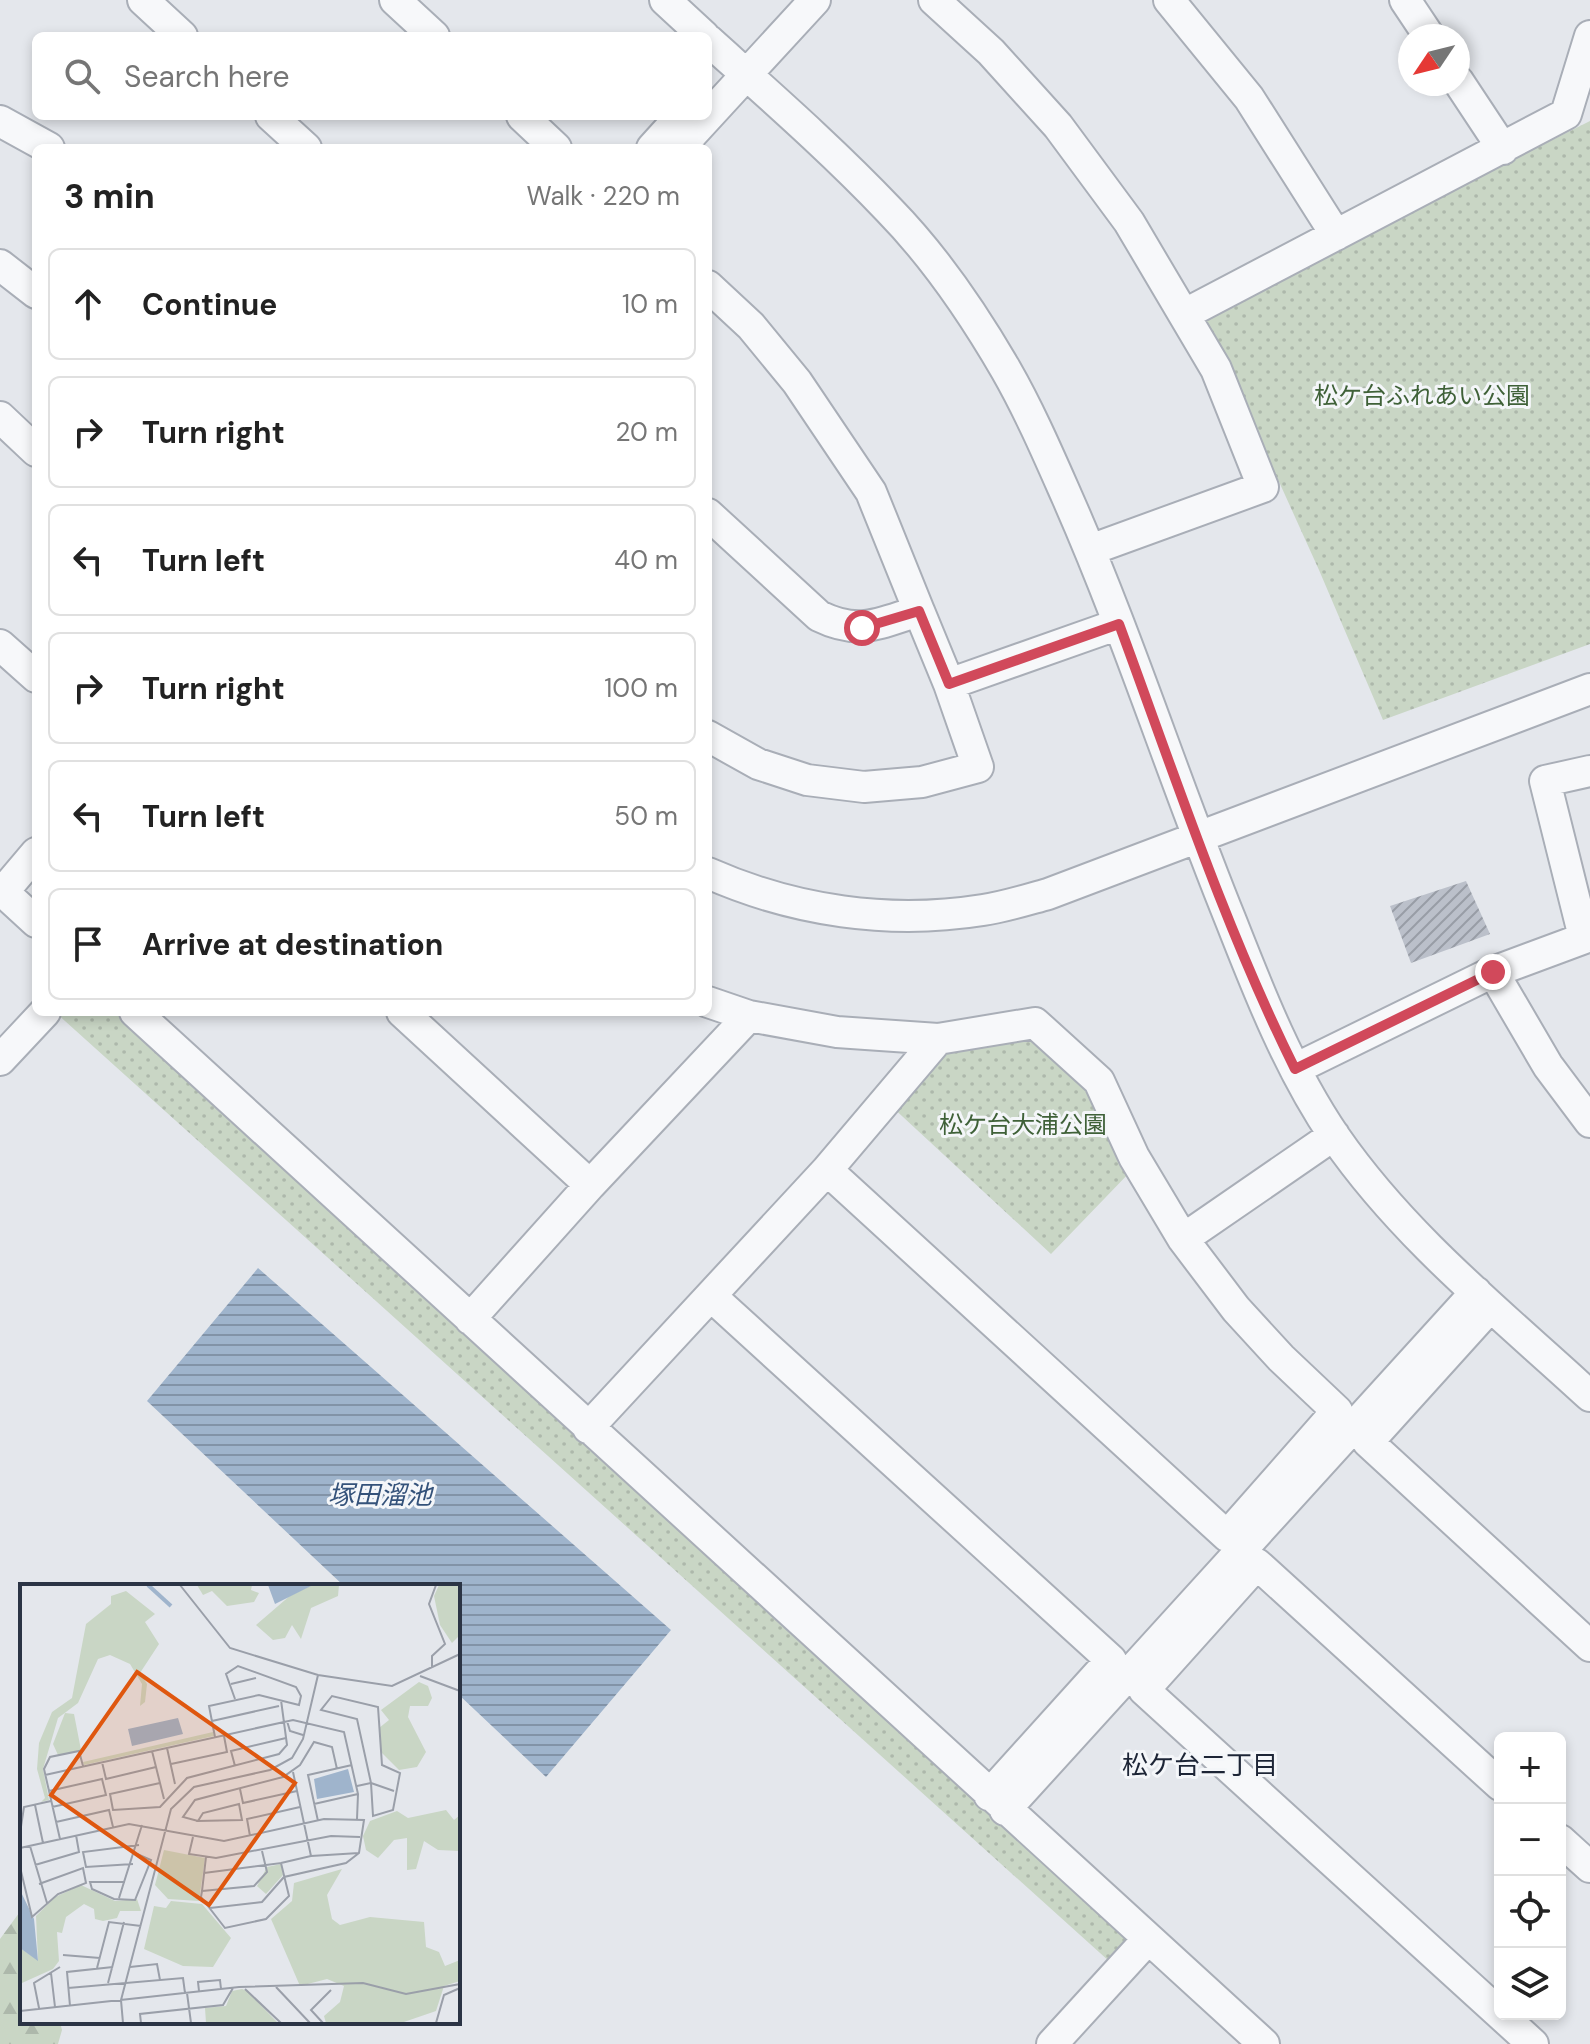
<!DOCTYPE html>
<html lang="en">
<head>
<meta charset="utf-8">
<style>
  body { margin:0; font-family:"DM Sans","Noto Sans JP",sans-serif; background:#f6f6f6; color:#222 }
  .controls { position:absolute; right:24px; bottom:24px; display:grid; overflow:hidden; border-radius:12px; box-shadow:0 4px 12px #0003 }
  .controls button { width:72px; height:72px; display:grid; place-items:center; padding:0; border:0; border-bottom:2px solid #e0e0e0; background:#fff; color:#222; font:40px sans-serif }
  .compass { position:absolute; left:1398px; top:24px; width:72px; height:72px; border-radius:50%; background:#fff; box-shadow:0 4px 12px #0003; rotate:235deg }
  .stop { position:absolute; width:24px; height:24px; margin:-18px; border:6px solid #d1495b; border-radius:50%; background:#fff }
  .stop.end { background:#d1495b; border-color:#fff; box-shadow:0 2px 8px #0008 }
  .list { margin:0; padding:0; list-style:none }
  h2 { display:flex; justify-content:space-between; align-items:center; height:104px; margin:0; padding:0 32px; font-size:34px }
  h2 small { font-size:26px; font-weight:400; color:#767676 }
  .list li { display:grid; grid-template-columns:52px 1fr auto; gap:24px; align-items:center; box-sizing:border-box; height:112px; margin:0 16px 16px; padding:0 16px; border:2px solid #e0e0e0; border-radius:12px }
  .list b { display:block; font-size:30px; white-space:nowrap }
  .list em { font-size:26px; font-style:normal; color:#767676 }
  .icon { flex:none; width:44px; height:44px; fill:none; stroke:currentColor; stroke-width:2; stroke-linecap:round; stroke-linejoin:round }
  .map { position:relative; flex:none; width:1590px; height:2044px; overflow:hidden }
  .search { position:absolute; background:#fff; box-shadow:0 4px 12px #0003; left:32px; top:32px; width:680px; height:88px; display:flex; align-items:center; gap:20px; box-sizing:border-box; padding:0 28px; border-radius:12px; color:#767676; font-size:30px }
  .panel { position:absolute; background:#fff; box-shadow:0 4px 12px #0003; left:32px; top:144px; width:680px; height:872px; border-radius:12px }
  .map>svg:first-child { display:block }
  .forest { fill:url(#forest-firs) }
  .park { fill:url(#park-dots) }
  .water { fill:url(#water-rules) }
  .building { fill:url(#building-hatch) }
  .lines { fill:none; stroke-linecap:round; stroke-linejoin:round }
  .minor-casing { stroke:#a9aeb7; stroke-width:34 }
  .minor { stroke:#f7f8fa; stroke-width:30 }
  .route { stroke:#d1495b; stroke-width:10 }
  .labels { text-anchor:middle; dominant-baseline:central; stroke-width:6; stroke-linejoin:round; paint-order:stroke }
  .park-label { font-size:24px; fill:#3f6138; stroke:#f4f6f9 }
  .water-label { font-size:26px; font-style:italic; fill:#34527a; stroke:#f4f6f9 }
  .neighbourhood-label { font-size:26px; fill:#1d2536; stroke:#f4f6f9 }
  .inset-river { fill:none; stroke:#9fb4cc; stroke-width:4 }
  .inset-road { fill:none; stroke:#9a9fa9; stroke-width:2 }
  .view { fill:#df570f; fill-opacity:0.15; stroke:#df570f; stroke-width:4 }
  .inset-edge { fill:none; stroke:#2b3445; stroke-width:4 }
</style>
</head>
<body>
<div class="map">
<svg width="1590" height="2044" viewBox="0 0 1590 2044">
  <defs>
    <pattern id="forest-firs" width="22" height="20" patternUnits="userSpaceOnUse" patternTransform="scale(2)"><rect width="22" height="20" fill="#c9d6c5"/><path d="M5 1l3.5 6h-7zM16 11l3.5 6h-7z" fill="#adb8ab"/></pattern>
    <pattern id="park-dots" width="8" height="8" patternUnits="userSpaceOnUse" patternTransform="scale(2)"><rect width="8" height="8" fill="#c9d6c5"/><path d="M2 2h.1M6 6h.1" fill="none" stroke="#adb8ab" stroke-width="1.8" stroke-linecap="round"/></pattern>
    <pattern id="water-rules" width="6" height="5" patternUnits="userSpaceOnUse" patternTransform="scale(2)"><rect width="6" height="5" fill="#9fb4cc"/><path d="M0 2.5h6" fill="none" stroke="#8293a7"/></pattern>
    <pattern id="building-hatch" width="6" height="6" patternUnits="userSpaceOnUse" patternTransform="scale(2)"><rect width="6" height="6" fill="#bbc0ca"/><path d="M-1 1l2-2M0 6l6-6M5 7l2-2" fill="none" stroke="#989da6"/></pattern>
  </defs>
  <rect width="100%" height="100%" fill="#e4e7ec"/>
  <!-- forest -->
  <path class="forest" d="M 22,1909 L 22,2022 L 60,2022 L 62,2030 L 58,2044 L 0,2044 L 0,1939 Z"/>
  <!-- park -->
  <path class="park" d="M 1590,121 L 1590,644 L 1383,720 L 1319,570 L 1203,314 Z
    M 55,1012 L 115,1012 L 1132,1937 L 1110,1962 Z
    M 1034,1028 L 1093,1085 L 1132,1170 L 1051,1254 L 889,1104 L 940,1043 Z"/>
  <!-- water -->
  <path class="water" d="M 258,1268 L 671,1630 L 546,1777 L 458,1694 L 458,1586 L 344,1586 L 147,1401 Z"/>
  <!-- building -->
  <path class="building" d="M 1466,881 L 1490,934 L 1411,963 L 1390,906 Z"/>
  <g class="lines">
    <!-- minor casing -->
    <g class="minor-casing">
      <path id="minor" d="M 143,0 L 182,36
        M 395,0 L 434,36
        M 665,0 L 704,36
        M 934,0 L 991,52 L 1058,126 L 1129,222 L 1216,369 L 1263,487 L 1090,550
        M 1169,0 L 1249,98 L 1336,235
        M 1405,0 L 1429,36
        M 708,40 C 769,95 832,150 889,210 C 935,257 973,313 1006,370 C 1029,410 1048,454 1067,497 C 1128,635 1174,781 1231,921 C 1260,995 1290,1071 1335,1137 C 1404,1237 1501,1314 1590,1396
        M 1458,81 L 1503,149
        M 271,116 L 306,148
        M 522,116 L 556,148
        M 0,121 L 49,148
        M 652,148 L 681,116
        M 679,148 L 815,0
        M 0,265 L 36,293
        M 708,286 L 751,326 L 797,382 L 871,492 L 919,611 C 879,623 860,636 819,616 L 708,514
        M 1185,314 L 1566,114 L 1590,36
        M 0,417 L 36,451
        M 0,645 L 36,677
        M 949,684 L 1119,624
        M 708,736 L 758,764 L 807,780 L 864,787 L 922,782 L 978,767 L 949,684 L 919,611
        M 708,873 C 794,911 889,925 983,910 C 1004,907 1026,900 1048,894 L 1590,689
        M 0,889 L 36,922
        M 3,892 L 36,853
        M 1584,937 L 1545,781 L 1590,771
        M 1493,972 L 1548,1066 L 1590,1122
        M 708,1002 L 749,1016 L 837,1032 L 938,1039 L 1035,1023 L 1099,1081 L 1134,1157 L 1183,1239 L 1236,1309 L 1281,1358 L 1337,1411 L 1227,1536 L 827,1170
        M 135,1012 L 1264,2044
        M 402,1012 L 590,1185
        M 0,1060 L 45,1012
        M 1295,1069 L 1493,972 L 1590,936
        M 1183,1239 L 1334,1135
        M 711,1296 L 1111,1660 L 989,1795
        M 1490,1307 L 1368,1442 L 1590,1646
        M 470,1319 L 590,1185 L 749,1016
        M 588,1428 L 827,1170 L 938,1039
        M 1500,1785 L 1257,1564 L 1144,1690 L 1533,2044
        M 1005,1810 L 1476,1292
        M 1560,1840 L 1590,1867
        M 1052,2044 L 1148,1939"/>
    </g>
    <!-- minor -->
    <use href="#minor" class="minor"/>
  </g>
  <g class="lines">
    <!-- route -->
    <path class="route" d="M 862,628 L 919,611 L 949,684 L 1119,624 C 1174,773 1224,926 1295,1069 L 1493,972"/>
  </g>
  <g class="labels">
    <!-- park labels -->
    <g class="park-label">
      <text x="1422" y="395">松ケ台ふれあい公園</text>
      <text x="1023" y="1124">松ケ台大浦公園</text>
    </g>
    <!-- water labels -->
    <g class="water-label">
      <text x="380" y="1495">塚田溜池</text>
    </g>
    <!-- neighbourhood labels -->
    <g class="neighbourhood-label">
      <text x="1200" y="1765">松ケ台二丁目</text>
    </g>
  </g>
  <!-- overview -->
  <g transform="translate(20 1584)">
    <rect width="440" height="440" fill="#e4e7ec"/>
    <path d="M 177,1 L 232,1 L 231,6 L 239,9 L 234,18 L 207,22 L 192,7 L 183,11 ZM 293,1 L 319,1 L 318,12 L 291,24 L 281,55 L 272,41 L 265,54 L 253,56 L 236,41 L 272,10 ZM 419,1 L 440,1 L 440,51 L 432,59 L 420,41 L 414,12 ZM 106,7 L 135,30 L 125,38 L 139,60 L 120,89 L 127,100 L 125,118 L 120,122 L 122,100 L 110,80 L 90,71 L 78,75 L 58,119 L 38,134 L 23,185 L 29,216 L 21,218 L 25,214 L 17,185 L 19,159 L 32,128 L 52,114 L 66,40 L 91,20 L 91,12 ZM 399,98 L 408,102 L 412,114 L 408,122 L 390,122 L 388,133 L 406,168 L 397,183 L 379,186 L 361,168 L 359,144 L 369,136 L 361,126 ZM 426,226 L 434,236 L 440,231 L 440,267 L 418,266 L 404,257 L 396,285 L 387,286 L 387,254 L 374,256 L 358,274 L 346,266 L 343,252 L 350,237 L 377,227 L 388,234 ZM 322,285 L 307,311 L 312,335 L 320,341 L 350,333 L 404,338 L 406,363 L 419,368 L 425,382 L 440,376 L 440,397 L 424,402 L 416,427 L 381,439 L 306,439 L 304,432 L 320,418 L 324,402 L 307,395 L 280,402 L 251,335 L 272,317 L 274,299 ZM 61,301 L 95,317 L 117,315 L 121,327 L 100,327 L 97,334 L 83,337 L 75,335 L 74,325 L 64,320 L 46,333 L 42,349 L 37,348 L 39,377 L 33,385 L 2,399 L 0,364 L 18,376 L 16,332 L 35,313 ZM 151,317 L 182,320 L 211,354 L 193,383 L 163,382 L 124,365 L 134,322 L 146,324 Z" fill="#c9d6c5"/>
    <path d="M 45,129 L 54,130 L 61,166 L 38,171 L 33,160 ZM 193,148 L 194,152 L 64,181 L 63,178 ZM 144,266 L 185,274 L 179,317 L 148,315 L 135,301 ZM 261,280 L 263,291 L 246,310 L 237,302 L 247,283 ZM 222,405 L 227,407 L 258,439 L 186,439 L 185,424 L 206,422 L 212,407 Z" fill="#c9d6c5"/>
    <path d="M 248,1 L 290,1 L 291,2 L 255,20 ZM 158,134 L 163,150 L 112,162 L 108,145 ZM 328,185 L 334,208 L 297,215 L 294,195 ZM 0,306 L 14,335 L 18,377 L 0,364 Z" fill="#9fb4cc"/>
    <path class="inset-river" d="M 128,1 L 151,22"/>
    <path class="inset-road" d="M 160,1 L 210,64 L 298,91 L 372,102 L 440,70M 412,83 L 412,72 L 425,60 L 409,20 L 416,1M 400,92 L 440,107M 211,100 L 236,94M 192,137 L 259,122M 267,137 L 270,147 L 283,151M 195,153 L 189,122 L 239,111 L 279,121 L 281,112 L 276,103 L 218,82 L 206,90 L 215,115M 147,164 L 155,200M 132,167 L 144,215M 82,178 L 86,195 L 136,183M 151,180 L 207,168 L 204,152M 215,182 L 211,167 L 266,154M 25,191 L 273,136 L 324,148 L 338,210 L 337,235M 140,199 L 90,210 L 93,226 L 140,223 L 167,194 L 259,170 L 267,161 L 261,116M 351,199 L 374,207M 337,202 L 351,199 L 337,135 L 301,126 L 312,112 L 358,123 L 362,181 L 380,189 L 373,226 L 353,232 L 351,199M 220,205 L 223,219 L 277,207M 29,207 L 82,195 L 86,211 L 32,223M 219,220 L 222,236 L 178,237 L 183,229 ZM 294,220 L 338,210M 15,221 L 23,259M 178,237 L 163,233 L 175,216 L 263,193 L 280,181 L 294,158 L 312,163 L 317,185M 298,237 L 288,191 L 332,181M 36,238 L 89,226 L 93,243M 0,249 L 4,223 L 31,217M 230,252 L 227,235 L 280,223M 173,253 L 169,270 L 196,274 L 311,252 L 340,253M 40,255 L 24,185 L 30,173 L 59,167 L 63,182M 10,262 L 27,319M 0,264 L 109,240 L 204,257 L 304,235 L 344,236 L 339,269 L 326,279 L 264,293 L 242,318 L 190,324M 291,272 L 339,269M 261,279 L 291,272 L 273,188M 113,280 L 66,283 L 63,268 L 119,261M 15,281 L 59,268 L 56,251M 0,283 L 12,333 L 38,310 L 66,299 L 63,284 L 19,300M 184,289 L 261,279 L 269,312 L 246,335 L 205,344 L 181,313 L 182,307 L 186,273M 105,298 L 70,298 L 72,305 L 94,315 L 115,316 L 131,276 L 117,270M 182,307 L 234,302 L 247,288 L 242,267M 99,314 L 122,241M 43,371 L 80,374M 110,383 L 137,380 L 140,396M 77,384 L 89,338 L 121,342M 31,389 L 35,423M 88,399 L 104,338M 256,403 L 290,439M 48,404 L 163,394 L 165,409M 225,405 L 261,439M 179,407 L 178,398 L 200,396 L 201,405M 167,409 L 171,439M 50,422 L 47,388 L 93,383M 19,424 L 14,399 L 40,383M 0,427 L 219,403 L 343,399 L 386,410 L 440,400M 54,439 L 84,439M 103,439 L 101,416 L 151,225 L 174,203 L 250,186 L 272,174 L 283,155 L 298,91M 121,439 L 120,430 L 203,421 L 213,404M 303,439 L 291,426 L 311,406M 416,439 L 424,411 L 440,404"/>
    <path class="view" d="M 117,88 L 275,199 L 189,321 L 31,211 Z"/>
    <rect width="440" height="440" class="inset-edge"/>
  </g>
</svg>
<div class="controls">
<button>+</button>
<button>−</button>
<button><svg class="icon" aria-label="locate" viewBox="0 0 24 24"><circle cx="12" cy="12" r="6"/><path d="M12 2v4M12 18v4M2 12h4M18 12h4"/></svg></button>
<button><svg class="icon" aria-label="layers" viewBox="0 0 24 24"><path d="M12 4l9 5-9 5-9-5zM3 14l9 5 9-5"/></svg></button>
</div>
<svg class="compass" viewBox="-18 -18 36 36"><path d="M0-13l5 13h-10z" fill="#e53935"/><path d="M0 13l5-13h-10z" fill="#767676"/></svg>
<div class="stop" style="left:862px;top:628px"></div>
<div class="stop end" style="left:1493px;top:972px"></div>
<div class="search"><svg class="icon" aria-label="search" viewBox="0 0 24 24"><circle cx="10" cy="10" r="6"/><path d="M15 15l6 6"/></svg>Search here</div>
<section class="panel">
<h2>3 min<small>Walk · 220 m</small></h2>
<ul class="list">
<li><svg class="icon" aria-label="ahead" viewBox="0 0 24 24"><path d="M12 20V5M6 11l6-6 6 6"/></svg><div><b>Continue</b></div><em>10 m</em></li>
<li><svg class="icon" aria-label="right" viewBox="0 0 24 24"><path d="M7 20v-9h11M14 6l5 5-5 5"/></svg><div><b>Turn right</b></div><em>20 m</em></li>
<li><svg class="icon" aria-label="left" viewBox="0 0 24 24"><path d="M17 20v-9H6M10 6l-5 5 5 5"/></svg><div><b>Turn left</b></div><em>40 m</em></li>
<li><svg class="icon" aria-label="right" viewBox="0 0 24 24"><path d="M7 20v-9h11M14 6l5 5-5 5"/></svg><div><b>Turn right</b></div><em>100 m</em></li>
<li><svg class="icon" aria-label="left" viewBox="0 0 24 24"><path d="M17 20v-9H6M10 6l-5 5 5 5"/></svg><div><b>Turn left</b></div><em>50 m</em></li>
<li><svg class="icon" aria-label="arrive" viewBox="0 0 24 24"><path d="M6 21V4h12l-3 4 3 4H6"/></svg><div><b>Arrive at destination</b></div></li>
</ul>
</section>
</div>
</body>
</html>
